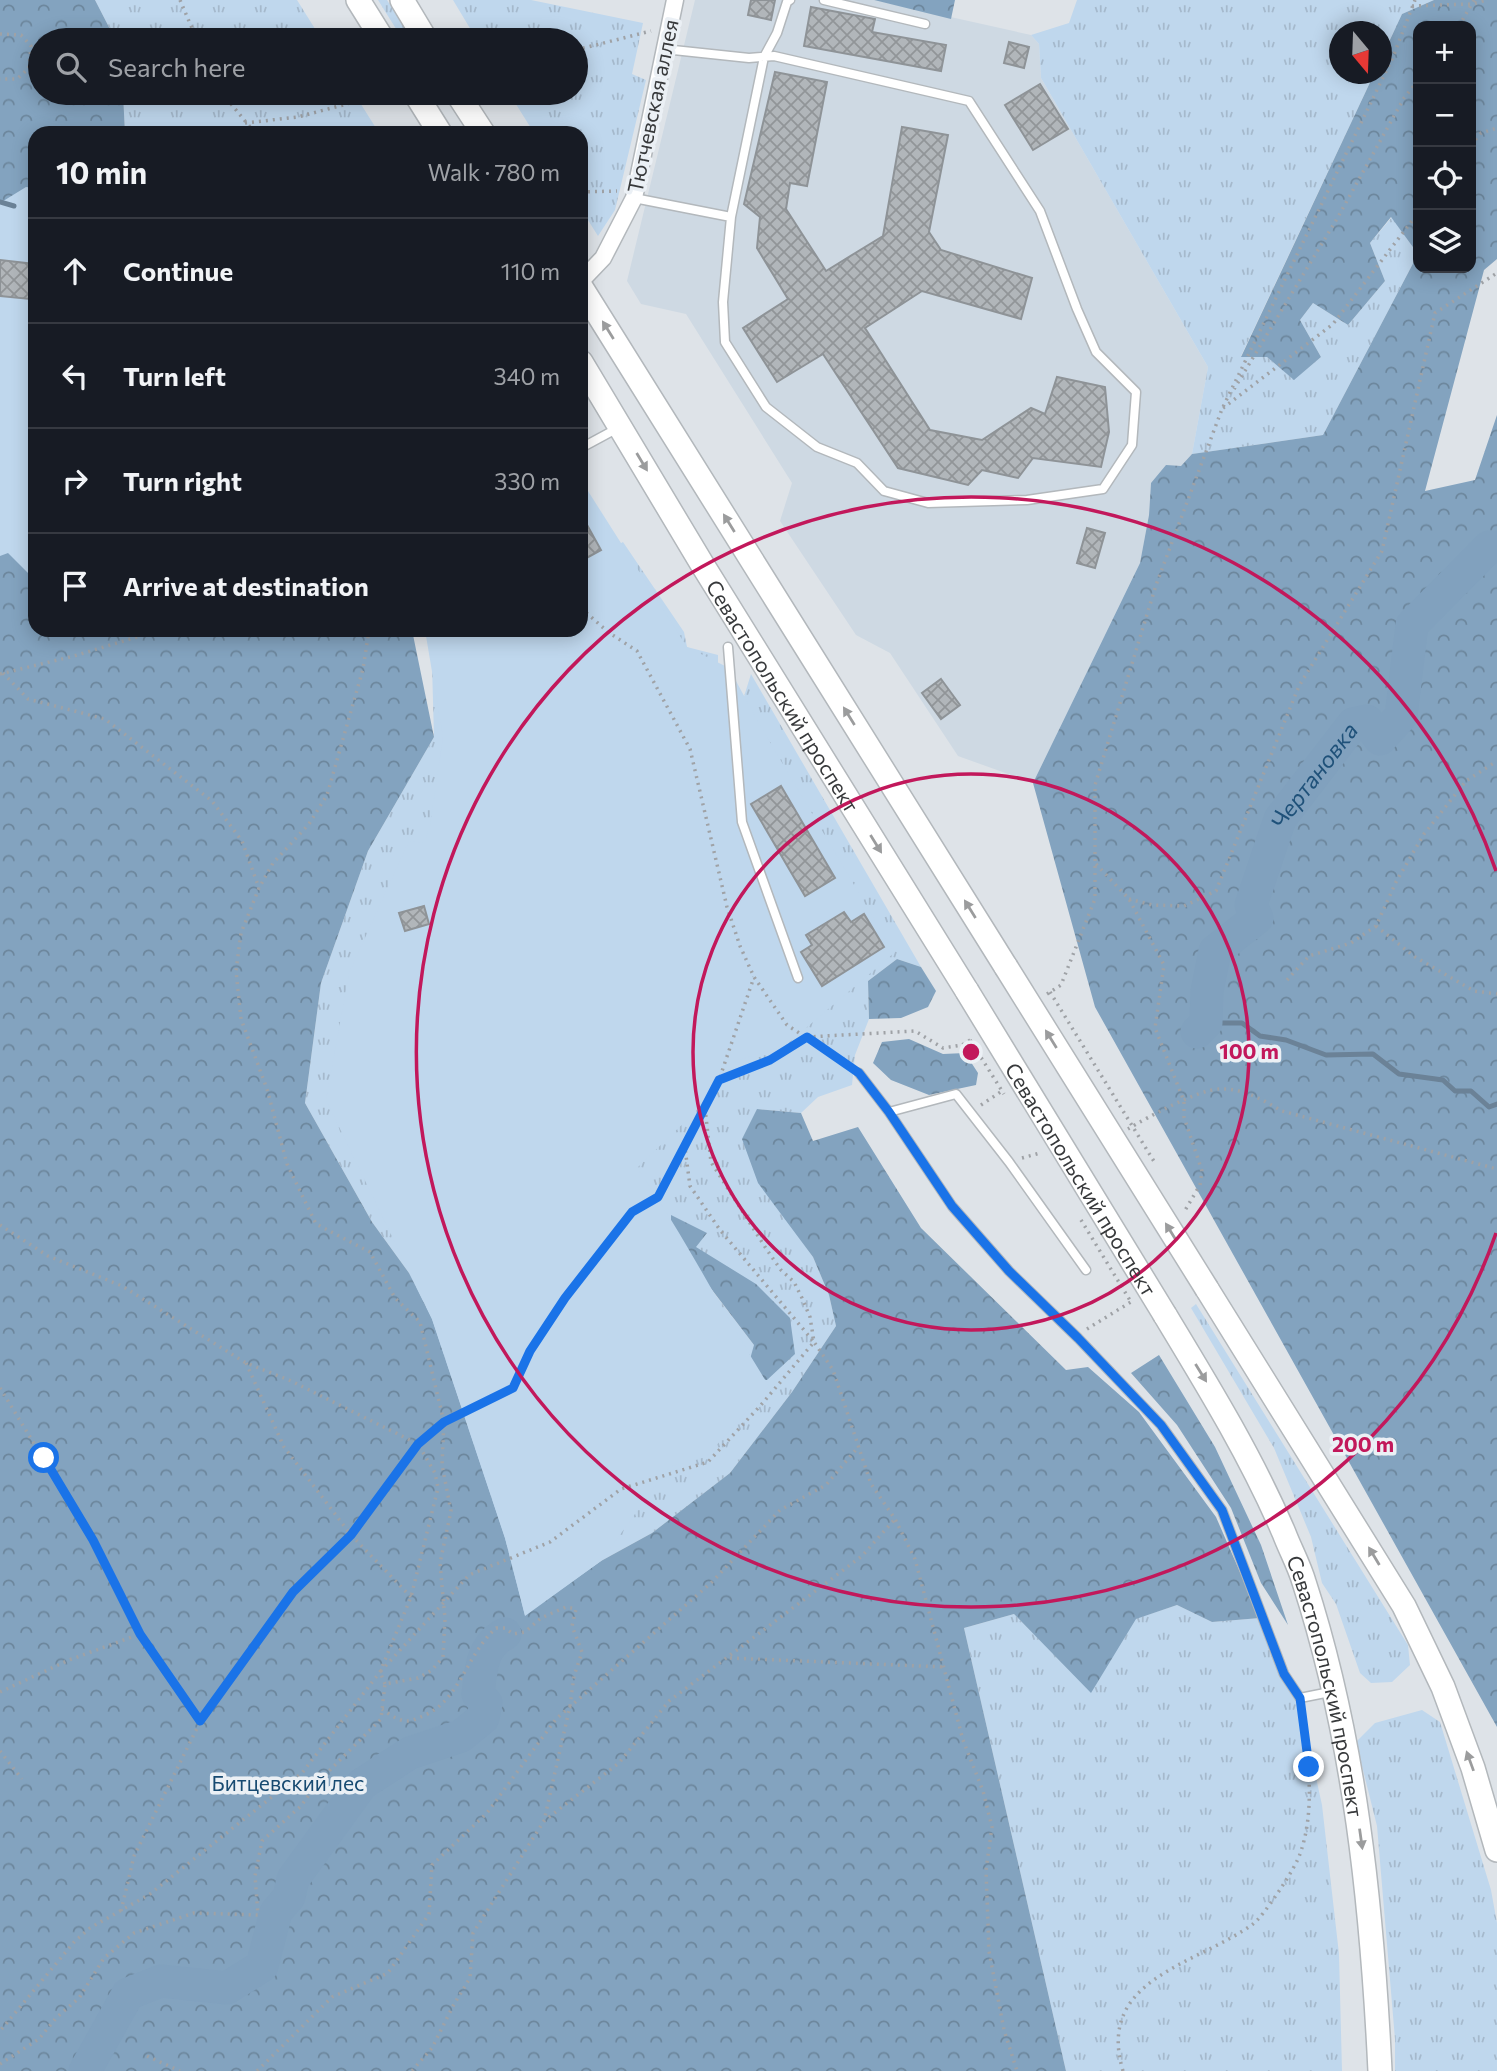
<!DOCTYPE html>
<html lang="en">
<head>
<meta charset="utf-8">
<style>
  body { margin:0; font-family:Commissioner,sans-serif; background:#242831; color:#f1f3f6 }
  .controls { position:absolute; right:21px; top:21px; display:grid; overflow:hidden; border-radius:14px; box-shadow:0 4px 18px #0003 }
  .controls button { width:63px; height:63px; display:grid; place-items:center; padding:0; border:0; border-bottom:2px solid #363941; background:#171b24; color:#f1f3f6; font:35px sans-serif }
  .compass { position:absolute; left:1329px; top:21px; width:63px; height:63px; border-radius:50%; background:#171b24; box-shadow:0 4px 18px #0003; rotate:161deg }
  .stop { position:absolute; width:21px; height:21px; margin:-16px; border:5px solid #1a73e8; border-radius:50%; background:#fff }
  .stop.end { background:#1a73e8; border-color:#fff; box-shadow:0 2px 7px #0008 }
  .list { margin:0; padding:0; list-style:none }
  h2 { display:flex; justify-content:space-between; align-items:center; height:91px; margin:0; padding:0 28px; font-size:30px }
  h2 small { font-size:23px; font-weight:400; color:#9ea1a6 }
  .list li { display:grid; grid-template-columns:46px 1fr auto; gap:21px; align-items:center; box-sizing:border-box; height:105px; padding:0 28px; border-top:2px solid #363941 }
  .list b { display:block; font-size:26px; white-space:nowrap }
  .list em { font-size:23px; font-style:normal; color:#9ea1a6 }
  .icon { flex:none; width:38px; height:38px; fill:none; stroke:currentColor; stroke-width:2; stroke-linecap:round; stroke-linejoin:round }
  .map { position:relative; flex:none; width:1497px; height:2071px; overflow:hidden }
  .search { position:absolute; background:#171b24; box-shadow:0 4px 18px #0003; left:28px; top:28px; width:560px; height:77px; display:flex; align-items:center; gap:18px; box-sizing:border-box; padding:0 24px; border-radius:38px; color:#9ea1a6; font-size:26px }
  .panel { position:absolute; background:#171b24; box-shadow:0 4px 18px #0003; left:28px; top:126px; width:560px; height:511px; border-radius:21px }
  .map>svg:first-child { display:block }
  .built { fill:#ced9e3 }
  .grass { fill:url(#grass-tufts); fill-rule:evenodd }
  .forest { fill:url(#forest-crowns); fill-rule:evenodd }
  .pitch { fill:#bfd7ed }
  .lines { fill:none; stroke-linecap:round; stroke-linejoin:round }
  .stream { stroke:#6b8297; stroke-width:5 }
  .river { stroke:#81a1be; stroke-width:33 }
  .building { fill:url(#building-cross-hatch); stroke:#8e9397; stroke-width:2 }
  .service-casing { stroke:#b3b8bc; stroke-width:11 }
  .minor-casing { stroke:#b3b8bc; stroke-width:19 }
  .secondary-casing { stroke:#b3b8bc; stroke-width:26 }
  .path { stroke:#9fa2a6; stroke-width:3.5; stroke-dasharray:2 5; stroke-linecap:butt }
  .service { stroke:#fff; stroke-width:8 }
  .minor { stroke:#fff; stroke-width:16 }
  .secondary { stroke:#fff; stroke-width:23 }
  .secondary-bridge-casing { stroke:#b3b8bc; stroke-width:26; stroke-linecap:butt }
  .secondary-bridge { stroke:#fff; stroke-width:23 }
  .oneway { fill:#9b9c9d }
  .route { stroke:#1a73e8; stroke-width:9 }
  .ring { fill:none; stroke:#c2185b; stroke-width:3.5 }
  .labels { text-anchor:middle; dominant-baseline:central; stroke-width:7; stroke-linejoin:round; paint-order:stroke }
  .street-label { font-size:21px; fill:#37393b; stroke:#ebf0f5 }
  .park-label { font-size:21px; fill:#174a71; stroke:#ebf0f5 }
  .water-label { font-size:23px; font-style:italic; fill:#1f5179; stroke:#ebf0f5 }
  .centre { fill:#c2185b; stroke:#ebf0f5; stroke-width:3.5 }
  .ring-label { font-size:21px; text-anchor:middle; font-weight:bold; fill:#c2185b; stroke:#ebf0f5; stroke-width:7; stroke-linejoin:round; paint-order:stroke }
</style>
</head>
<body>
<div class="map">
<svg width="1497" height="2071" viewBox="0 0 1497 2071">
  <defs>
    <pattern id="grass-tufts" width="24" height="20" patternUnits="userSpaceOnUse" patternTransform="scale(1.75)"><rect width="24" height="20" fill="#bfd7ed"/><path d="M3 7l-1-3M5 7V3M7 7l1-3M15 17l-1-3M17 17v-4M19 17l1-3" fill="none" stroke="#a5b9cc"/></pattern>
    <pattern id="forest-crowns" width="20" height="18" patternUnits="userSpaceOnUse" patternTransform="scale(1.75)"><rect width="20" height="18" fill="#83a3bf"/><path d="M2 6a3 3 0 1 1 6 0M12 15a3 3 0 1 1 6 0" fill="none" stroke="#6c869c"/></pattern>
    <pattern id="building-cross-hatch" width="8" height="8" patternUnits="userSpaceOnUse" patternTransform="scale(1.75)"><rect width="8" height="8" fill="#b1b6ba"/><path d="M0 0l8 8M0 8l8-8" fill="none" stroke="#919598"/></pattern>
  </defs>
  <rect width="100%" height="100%" fill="#dee3e8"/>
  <!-- built -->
  <path class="built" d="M 695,0 L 874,0 L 1031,35 L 1039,44 L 1041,78 L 1208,367 L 1192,454 L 1181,466 L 1151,483 L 1149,515 L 1140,563 L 1033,783 L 958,756 L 890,653 L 856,635 L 780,521 L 792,483 L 686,314 L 641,304 L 627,281 Z"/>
  <!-- grass -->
  <path class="grass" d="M 95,0 L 297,0 L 322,40 L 114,40 L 112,33 Z
    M 378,0 L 387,0 L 412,40 L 403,40 Z
    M 453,0 L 531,0 L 643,23 L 632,74 L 646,80 L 615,210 L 598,236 L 581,209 L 581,133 L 534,133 L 509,93 L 576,93 L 576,40 L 477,40 Z
    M 1077,0 L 1434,0 L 1402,14 L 1382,57 L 1382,32 L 1340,32 L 1340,74 L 1374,74 L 1241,356 L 1267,357 L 1294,379 L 1321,357 L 1300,320 L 1313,303 L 1348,325 L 1385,281 L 1370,243 L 1392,217 L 1418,254 L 1323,435 L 1192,454 L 1208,367 L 1041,78 L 1039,44 L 1031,35 L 1069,23 Z
    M 123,93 L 354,93 L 379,133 L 125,133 Z
    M 623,542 L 684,632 L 687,647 L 718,655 L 718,678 L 742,703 L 751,674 L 921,967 L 897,959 L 868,981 L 869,1019 L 855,1055 L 852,1085 L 818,1097 L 801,1113 L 757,1109 L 791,1226 L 813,1257 L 829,1295 L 836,1326 L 792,1392 L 730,1473 L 652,1533 L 601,1561 L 525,1616 L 409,1273 L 372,1222 L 305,1103 L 321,983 L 368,851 L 434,737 L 431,630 L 581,630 L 581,565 ZM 707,1233 L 695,1247 L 710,1257 L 795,1354 L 754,1345 L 671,1237 Z
    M 1196,1304 L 1408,1645 L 1410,1665 L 1392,1682 L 1371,1683 L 1360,1673 L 1336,1604 L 1322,1583 L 1311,1537 L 1274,1448 L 1191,1308 Z
    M 1177,1605 L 1212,1622 L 1260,1618 L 1303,1718 L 1322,1805 L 1339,1954 L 1342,2071 L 1066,2071 L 964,1628 L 1014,1614 L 1091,1692 L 1135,1619 Z
    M 1422,1710 L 1440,1722 L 1491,1890 L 1497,1923 L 1497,2071 L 1395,2071 L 1395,2039 L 1377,1826 L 1356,1742 L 1375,1723 Z"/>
  <!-- forest -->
  <path class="forest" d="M 0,0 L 95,0 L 112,33 L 114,40 L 40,40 L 40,93 L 123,93 L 125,133 L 35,133 L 35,630 L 412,630 L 434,737 L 368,851 L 321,983 L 305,1103 L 372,1222 L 409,1273 L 432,1319 L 505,1538 L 525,1615 L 601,1561 L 652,1533 L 730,1473 L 792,1392 L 836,1326 L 829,1295 L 813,1257 L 758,1183 L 742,1139 L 757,1109 L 801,1113 L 813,1141 L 858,1127 L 921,1228 L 1066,1370 L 1088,1367 L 1139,1412 L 1216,1517 L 1260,1618 L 1212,1622 L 1177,1605 L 1136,1619 L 1091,1693 L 1014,1614 L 964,1628 L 1066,2071 L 0,2071 Z
    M 874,0 L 955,0 L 951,19 Z
    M 1434,0 L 1497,0 L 1497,259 L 1484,270 L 1425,491 L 1475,480 L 1497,415 L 1497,1727 L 1095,1007 L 1033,783 L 1140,563 L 1149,515 L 1151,483 L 1166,465 L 1181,466 L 1192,454 L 1323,435 L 1418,254 L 1391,217 L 1370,243 L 1385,281 L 1348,325 L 1313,303 L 1300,320 L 1321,357 L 1294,380 L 1267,357 L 1241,357 L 1374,74 L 1382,74 L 1382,57 L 1402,14 ZM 1471,26 L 1471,268 L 1418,268 L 1418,26 Z
    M 897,959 L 921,967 L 936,991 L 928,1007 L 901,1018 L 869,1019 L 868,981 Z
    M 909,1039 L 943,1054 L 965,1053 L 978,1073 L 976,1085 L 929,1095 L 891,1080 L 873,1063 L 882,1042 Z
    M 671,1215 L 707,1233 L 696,1247 L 756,1284 L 790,1318 L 795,1354 L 767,1380 L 745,1377 L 754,1345 L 671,1236 Z
    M 1159,1355 L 1215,1447 L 1261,1545 L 1288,1625 L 1261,1583 L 1231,1508 L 1177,1425 L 1131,1373 Z"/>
  <!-- pitch -->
  <path class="pitch" d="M 26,187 L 35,188 L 35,580 L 8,553 L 0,556 L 0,203 Z
    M 581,480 L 687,647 L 729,668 L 757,720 L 894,953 L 786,1045 L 736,1061 L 695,1112 L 637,1168 C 686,1237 723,1314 769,1386 L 706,1457 L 669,1467 L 601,1561 L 525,1616 L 505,1538 L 432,1319 L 326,1100 L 349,973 L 409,841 L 424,843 L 430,826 L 443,737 L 425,630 L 581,630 Z"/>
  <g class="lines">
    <!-- stream -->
    <path class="stream" d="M 0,202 L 14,206
      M 1206,1023 L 1242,1023 L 1260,1036 L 1286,1040 L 1326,1055 L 1373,1054 L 1399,1074 L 1443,1080 L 1455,1091 L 1471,1091 L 1489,1107 L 1497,1104"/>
    <!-- river -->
    <g class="river">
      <path id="s1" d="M 1197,1032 L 1206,1023 L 1207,991 L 1215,951 L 1257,918 L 1251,905 L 1280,819 L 1353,724 L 1367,721 L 1380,739 L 1401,716 L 1412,625 L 1489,547 L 1497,547"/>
      <path d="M 85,2071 L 128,1994 L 161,1981 L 227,1988 L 262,1966 L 276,1912 L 289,1897 L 293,1879 L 362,1784 L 410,1753 L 461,1736 L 483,1718 L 486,1703 L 478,1694 C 481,1671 481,1646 505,1634"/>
    </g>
  </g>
  <!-- building -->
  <path class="building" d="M 751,0 L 775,0 L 771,20 L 748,15 Z
    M 811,7 L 875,19 L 872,32 L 946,45 L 941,71 L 804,46 Z
    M 1009,42 L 1029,47 L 1024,68 L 1004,63 Z
    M 775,72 L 827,82 L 807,186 L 790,183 L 786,209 L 826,271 L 883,236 L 902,127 L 948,135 L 929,232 L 941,250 L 1032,278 L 1021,319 L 922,291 L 865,328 L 930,430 L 982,440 L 1031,408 L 1045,414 L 1057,377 L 1105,387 L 1109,432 L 1101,467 L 1033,458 L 1018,478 L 982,470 L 968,485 L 898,468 L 823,354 L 777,382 L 743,328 L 788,299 L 757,248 L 760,217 L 744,204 Z
    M 1040,84 L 1068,129 L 1033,150 L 1005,105 Z
    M 0,260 L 34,264 L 30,299 L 0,296 Z
    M 581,514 L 601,550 L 581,561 Z
    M 1087,528 L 1105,533 L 1095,568 L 1077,563 Z
    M 941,679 L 960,705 L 941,719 L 922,693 Z
    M 781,786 L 835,878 L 805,896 L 751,804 Z
    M 424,906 L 429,924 L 405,931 L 399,913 Z
    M 844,912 L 851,922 L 864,914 L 884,947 L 822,986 L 801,952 L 812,945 L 806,935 Z"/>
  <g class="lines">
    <!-- service casing -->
    <g class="service-casing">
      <path id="service" d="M 824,0 L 925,24
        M 634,198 L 731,217 L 723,302 L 725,342 L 766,407 L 817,447 L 857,463 L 884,491 L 928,503 L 1027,500 L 1103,489 L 1132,445 L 1136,392 L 1096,352 L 1077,309 L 1040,211 L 969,101 L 774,56 L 749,58 L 664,49
        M 731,217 L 764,57 L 777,33 L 787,2 L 790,0
        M 581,448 L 618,428
        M 728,647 L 742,822 L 798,978
        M 859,1073 L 889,1112 L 952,1206 L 1009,1271 L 1078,1338 L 1161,1425 L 1222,1510 L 1284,1674 L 1300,1698 L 1330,1692
        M 889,1112 L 956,1094 L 1009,1162 L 1086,1270"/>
    </g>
    <!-- minor casing -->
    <g class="minor-casing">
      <path id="minor" d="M 581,281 L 603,258 L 634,198 L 675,0"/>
    </g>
    <!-- secondary casing -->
    <g class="secondary-casing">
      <g id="secondary">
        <path d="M 358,0 L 383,40"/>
        <path d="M 402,0 L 426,40"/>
        <path d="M 415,93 L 440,133"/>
        <path d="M 457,93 L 483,133"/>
        <path d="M 581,287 L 1006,967"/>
        <path id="s2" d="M 581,362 L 702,564 L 967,991"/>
        <path d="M 1207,1289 L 1404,1606 L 1443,1687 L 1473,1768 L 1497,1850"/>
        <path id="s3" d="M 1165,1315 C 1208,1386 1251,1456 1284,1533 C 1290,1549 1299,1565 1304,1582 C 1355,1739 1372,1906 1380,2071"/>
      </g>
    </g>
    <!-- path -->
    <path class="path" d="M 180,0 L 197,40
      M 1412,6 L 1472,4 L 1487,0
      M 1459,26 L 1474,0
      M 0,34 L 21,35 L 31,46 L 29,68 L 17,79 L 0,79
      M 576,50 L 651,31
      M 222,93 L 255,133
      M 245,123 L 298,117 L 369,98
      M 1471,145 L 1481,133 L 1497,128
      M 581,192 L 617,191
      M 1234,389 L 1338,217 L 1404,98 L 1418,81
      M 1223,408 L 1333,324 L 1418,213
      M 581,608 L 608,632 L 637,651 L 690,749 L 727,907 L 740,946 L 754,977 L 787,1025 L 848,1065
      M 3,673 L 28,699 L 105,719 L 212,801 L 242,841 L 259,888
      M 0,674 L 74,656 L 160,630
      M 1096,864 L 1129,899 L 1164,965 L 1155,1028 L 1184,1101 L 1184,1117 L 1202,1171 L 1200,1185 L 1184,1212
      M 1129,899 L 1152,905 L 1184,906 L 1216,891 L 1299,686 L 1382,551 L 1435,313 L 1497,273
      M 1376,926 L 1415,957 L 1474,991 L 1497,994
      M 1287,980 L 1309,956 L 1351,943 L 1376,926 L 1396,882 L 1424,834 L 1466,781 L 1497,761
      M 1050,992 L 1155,1163
      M 1047,994 L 1061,985 L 1095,899 L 1095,785 L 1156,585 L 1222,409 L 1393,57 L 1415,0
      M 970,1040 L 1004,1094
      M 719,1080 L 770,1060 L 807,1037 L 915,1031 L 943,1048 L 962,1045 L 972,1039
      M 981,1105 L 1002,1091
      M 705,1108 L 711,1162 L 767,1250 L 781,1270 L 794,1282 L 802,1298 L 810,1317 L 814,1342 L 833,1370 L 871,1484 L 895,1519 L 915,1559 L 963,1740 L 983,1791 L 992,1827 L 986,1870 L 989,1951 L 1004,2030 L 1017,2071
      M 1128,1129 C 1148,1117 1199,1089 1220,1089 C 1243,1088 1263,1100 1282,1111 L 1497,1169
      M 1022,1158 L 1040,1153
      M 1081,1220 L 1131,1302
      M 0,1225 L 48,1256 L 122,1286 L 246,1363 L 289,1380 L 418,1444 L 435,1473 L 438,1488 L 411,1597 L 380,1672 L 302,1773 L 150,1894 L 90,1928 L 75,1941 L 0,2031
      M 1087,1329 L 1134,1300
      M 246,1363 L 284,1447 L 351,1535 L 411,1597
      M 0,1388 L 93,1540 L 140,1634 L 200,1722
      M 730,1658 L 944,1667
      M 385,1684 L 380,1672 L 469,1575 L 550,1542 L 621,1489 L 708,1462 L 761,1405 L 814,1342 L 720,1230 L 690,1186 L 685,1148 L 719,1080 L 754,977
      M 0,1692 L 69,1660 L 140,1634
      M 382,1709 C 389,1714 398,1721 407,1721 C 412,1721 418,1718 423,1716 C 460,1701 466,1655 496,1628 L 505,1628 L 513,1634 L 525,1632 L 541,1618 L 566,1607 L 576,1609 L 572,1626 L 582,1652 L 574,1676 L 570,1706 L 544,1821
      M 0,1751 L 22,1779
      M 121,1911 L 134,1856 L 200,1722 L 293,1592 L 351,1535 L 418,1444 L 444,1422 L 513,1388 L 530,1351 L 565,1298 L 632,1212 L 658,1197 L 685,1148
      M 147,2056 L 180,2071
      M 0,2064 L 39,2039 L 56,2018 L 79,1998 L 104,1958 L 134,1933 L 194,1913 L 258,1915 L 255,1876 L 262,1841 L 301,1806 L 320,1780 L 381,1719 L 385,1684 L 418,1678 L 432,1670 L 443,1657 L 445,1619 L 440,1563 L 451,1511 L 442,1465 L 444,1422 L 420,1322 L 395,1298 L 370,1252 L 316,1224 L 287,1164 L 267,1089 L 241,1019 L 236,971 L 241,933 L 259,888 L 273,863 L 309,824 L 327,795 L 363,669 L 369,630
      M 257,2071 L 332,1997 L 388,1973 L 429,1914 L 432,1865 L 487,1813 L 556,1719 L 711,1583 L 780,1510 L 826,1485 L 859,1446
      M 412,2071 L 432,2048 L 453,2006 L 470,1978 L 473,1933 L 544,1821 L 619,1763 L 669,1701 L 862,1556 L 895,1519
      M 1123,2071 C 1095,1978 1197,1965 1253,1924 C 1264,1916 1296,1867 1300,1854 C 1316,1809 1308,1756 1301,1710"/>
    <!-- service -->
    <use href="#service" class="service"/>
    <!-- minor -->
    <use href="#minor" class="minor"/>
    <!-- secondary -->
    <use href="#secondary" class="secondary"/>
    <!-- secondary-bridge casing -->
    <g class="secondary-bridge-casing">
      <g id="secondary-bridge">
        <path d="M 1006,967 L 1207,1289"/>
        <path id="s4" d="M 967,991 L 1165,1315"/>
      </g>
    </g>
    <!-- secondary-bridge -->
    <use href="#secondary-bridge" class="secondary-bridge"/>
  </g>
  <!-- one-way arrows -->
  <defs><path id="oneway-solid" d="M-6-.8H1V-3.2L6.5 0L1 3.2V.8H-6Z" transform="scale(1.75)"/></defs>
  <g class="oneway">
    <use href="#oneway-solid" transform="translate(608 330) rotate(-122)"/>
    <use href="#oneway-solid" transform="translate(642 462) rotate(59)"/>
    <use href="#oneway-solid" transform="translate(729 523) rotate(-122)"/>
    <use href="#oneway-solid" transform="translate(849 716) rotate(-122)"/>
    <use href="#oneway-solid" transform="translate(876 844) rotate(58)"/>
    <use href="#oneway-solid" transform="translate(970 909) rotate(-122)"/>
    <use href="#oneway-solid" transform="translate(1051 1039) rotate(-122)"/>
    <use href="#oneway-solid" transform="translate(1171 1232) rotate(-122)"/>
    <use href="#oneway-solid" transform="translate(1201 1373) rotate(58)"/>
    <use href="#oneway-solid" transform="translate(1374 1556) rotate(-121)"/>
    <use href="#oneway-solid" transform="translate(1470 1761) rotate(-110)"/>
    <use href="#oneway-solid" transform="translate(1361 1839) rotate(82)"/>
  </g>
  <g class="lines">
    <!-- route -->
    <path class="route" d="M 44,1458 L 93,1540 L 140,1634 L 200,1721 L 293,1592 L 351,1535 L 418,1444 L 444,1422 L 513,1388 L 530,1351 L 565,1298 L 632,1212 L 658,1197 L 719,1080 L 770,1060 L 807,1037 L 859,1073 L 889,1112 L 952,1206 L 1009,1271 L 1078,1338 L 1161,1425 L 1222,1510 L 1284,1674 L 1300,1698 L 1309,1767"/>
  </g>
  <!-- distance rings -->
  <g class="ring">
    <circle cx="971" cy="1052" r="278"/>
    <path d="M1496 1233A555 555 0 1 1 1496 871"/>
  </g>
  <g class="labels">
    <!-- street labels -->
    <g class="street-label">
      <text transform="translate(652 106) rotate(-78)">Тютчевская аллея</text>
      <text stroke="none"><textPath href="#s2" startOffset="390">Севастопольский проспект</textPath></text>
      <text stroke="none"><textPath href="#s4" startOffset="220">Севастопольский проспект</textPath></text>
      <text stroke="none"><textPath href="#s3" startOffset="408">Севастопольский проспект</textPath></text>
    </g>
    <!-- park labels -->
    <g class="park-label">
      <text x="288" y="1782">Битцевский лес</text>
    </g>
    <!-- water labels -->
    <g class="water-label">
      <text stroke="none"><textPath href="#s1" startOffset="299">Чертановка</textPath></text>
    </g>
  </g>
  <circle cx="971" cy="1052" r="10" class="centre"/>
  <g class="ring-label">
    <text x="1249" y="1059">100 m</text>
    <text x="1363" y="1452">200 m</text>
  </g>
</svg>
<div class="controls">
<button>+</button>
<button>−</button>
<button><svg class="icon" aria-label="locate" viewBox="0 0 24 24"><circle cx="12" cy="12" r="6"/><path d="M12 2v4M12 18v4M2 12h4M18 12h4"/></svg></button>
<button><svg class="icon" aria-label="layers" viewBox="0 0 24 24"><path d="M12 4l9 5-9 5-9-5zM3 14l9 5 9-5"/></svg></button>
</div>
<svg class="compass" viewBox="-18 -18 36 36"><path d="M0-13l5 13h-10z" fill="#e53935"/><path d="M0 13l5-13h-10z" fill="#9ea1a6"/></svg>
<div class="stop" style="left:44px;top:1458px"></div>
<div class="stop end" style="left:1309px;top:1767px"></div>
<div class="search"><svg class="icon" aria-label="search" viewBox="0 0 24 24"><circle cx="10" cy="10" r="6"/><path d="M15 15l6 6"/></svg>Search here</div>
<section class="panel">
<h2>10 min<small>Walk · 780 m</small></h2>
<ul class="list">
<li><svg class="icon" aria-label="ahead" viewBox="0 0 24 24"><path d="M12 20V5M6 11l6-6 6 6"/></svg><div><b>Continue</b></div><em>110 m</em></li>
<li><svg class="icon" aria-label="left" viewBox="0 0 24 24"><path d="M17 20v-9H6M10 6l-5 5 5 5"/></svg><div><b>Turn left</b></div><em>340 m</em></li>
<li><svg class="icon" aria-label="right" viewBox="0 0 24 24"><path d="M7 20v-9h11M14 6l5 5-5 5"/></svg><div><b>Turn right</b></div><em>330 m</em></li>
<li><svg class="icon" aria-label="arrive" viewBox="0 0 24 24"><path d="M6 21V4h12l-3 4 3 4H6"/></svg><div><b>Arrive at destination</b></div></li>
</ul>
</section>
</div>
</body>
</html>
